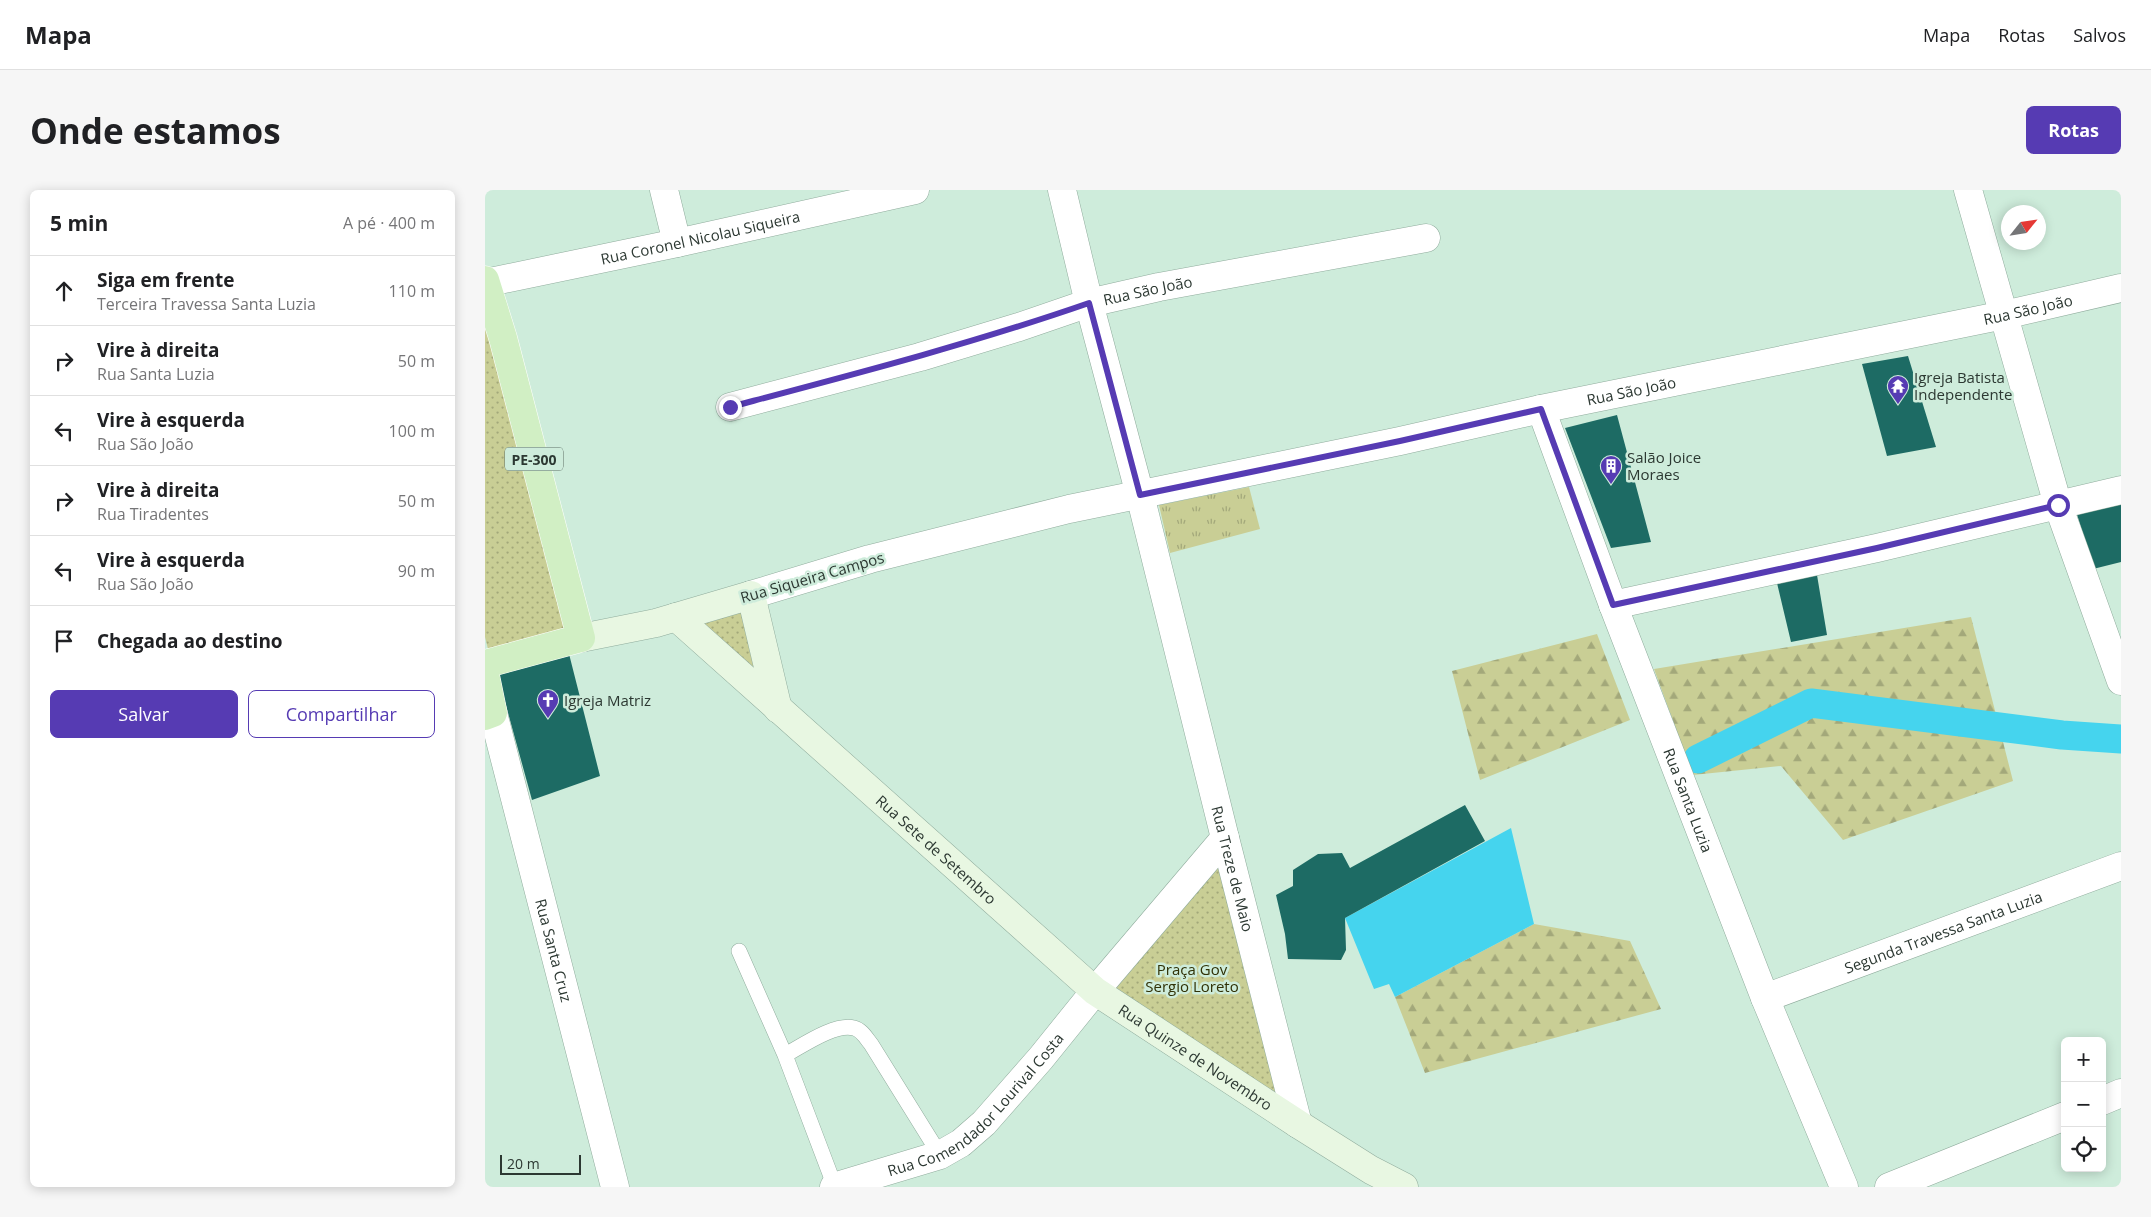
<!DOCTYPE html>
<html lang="pt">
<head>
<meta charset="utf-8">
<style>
  body { margin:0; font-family:"Open Sans",sans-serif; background:#f6f6f6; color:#202124 }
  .controls { position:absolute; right:15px; bottom:15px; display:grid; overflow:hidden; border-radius:8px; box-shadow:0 2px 12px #0003 }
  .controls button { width:45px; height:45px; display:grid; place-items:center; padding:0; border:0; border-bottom:1px solid #e0e0e0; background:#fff; color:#202124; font:25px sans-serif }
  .compass { position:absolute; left:1516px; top:15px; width:45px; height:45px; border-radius:50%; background:#fff; box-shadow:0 2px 12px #0003; rotate:60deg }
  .scale { position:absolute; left:15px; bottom:12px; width:81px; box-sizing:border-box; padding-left:5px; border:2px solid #2c3832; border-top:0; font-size:14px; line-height:18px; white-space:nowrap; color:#2c3832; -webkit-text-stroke:4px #ceecdb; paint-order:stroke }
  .stop { position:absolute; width:15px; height:15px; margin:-11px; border:4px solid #563bb3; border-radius:50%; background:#fff }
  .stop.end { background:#563bb3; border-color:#fff; box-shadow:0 1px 5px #0008 }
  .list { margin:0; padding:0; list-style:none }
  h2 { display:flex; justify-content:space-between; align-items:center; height:65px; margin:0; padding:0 20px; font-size:21px }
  h2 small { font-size:16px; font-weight:400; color:#757577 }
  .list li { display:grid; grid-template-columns:32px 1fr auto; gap:15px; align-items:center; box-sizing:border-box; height:70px; padding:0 20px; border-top:1px solid #e0e0e0 }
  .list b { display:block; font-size:19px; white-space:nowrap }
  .list p { margin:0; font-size:16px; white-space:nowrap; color:#757577 }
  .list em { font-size:16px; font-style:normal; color:#757577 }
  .actions { display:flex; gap:10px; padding:15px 20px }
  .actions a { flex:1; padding:11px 0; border:1px solid #563bb3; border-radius:8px; text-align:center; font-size:18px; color:#563bb3 }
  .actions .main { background:#563bb3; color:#fff }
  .icon { flex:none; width:28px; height:28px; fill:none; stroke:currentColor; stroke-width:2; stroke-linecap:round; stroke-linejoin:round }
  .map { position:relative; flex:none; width:1636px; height:997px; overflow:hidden; border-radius:8px }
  header { display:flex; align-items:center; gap:30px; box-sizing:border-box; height:70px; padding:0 25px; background:#fff; border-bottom:1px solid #e0e0e0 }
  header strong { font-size:24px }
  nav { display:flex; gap:28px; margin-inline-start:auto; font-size:18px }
  .intro { display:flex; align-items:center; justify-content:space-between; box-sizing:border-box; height:120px; padding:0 30px }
  h1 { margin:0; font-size:35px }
  .button { padding:12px 22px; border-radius:8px; background:#563bb3; color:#fff; font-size:18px; font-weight:700 }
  main { display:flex; gap:30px; padding:0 30px }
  aside { flex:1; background:#fff; border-radius:8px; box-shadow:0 2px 12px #0003 }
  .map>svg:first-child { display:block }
  .grass { fill:url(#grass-tufts) }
  .forest { fill:url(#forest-firs) }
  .park { fill:url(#park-dots) }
  .water { fill:#45d4ee }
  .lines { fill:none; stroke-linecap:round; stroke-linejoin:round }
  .canal { stroke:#45d4ee; stroke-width:29 }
  .building { fill:#1d6b64 }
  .lane-casing { stroke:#90ac9d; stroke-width:16 }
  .street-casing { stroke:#90ac9d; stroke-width:29 }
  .secondary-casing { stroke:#90ac9d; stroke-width:29 }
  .primary-casing { stroke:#fff; stroke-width:29 }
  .lane { stroke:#fff; stroke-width:15 }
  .street { stroke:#fff; stroke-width:28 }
  .secondary { stroke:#e8f7e2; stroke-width:28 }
  .primary { stroke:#d1efc4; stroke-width:28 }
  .route { stroke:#563bb3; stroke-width:6 }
  .labels { text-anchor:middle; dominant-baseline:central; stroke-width:5; stroke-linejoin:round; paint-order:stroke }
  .shield { fill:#ceecdb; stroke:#5d6e65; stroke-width:1 }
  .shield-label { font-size:14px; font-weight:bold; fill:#2c3832 }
  .street-label { font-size:15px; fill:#2c3832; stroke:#ceecdb }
  .poi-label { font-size:15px; fill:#2c3832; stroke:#ceecdb; text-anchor:start }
  .park-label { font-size:15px; fill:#303106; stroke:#ceecdb }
</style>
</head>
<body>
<header>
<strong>Mapa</strong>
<nav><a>Mapa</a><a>Rotas</a><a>Salvos</a></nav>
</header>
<div class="intro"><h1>Onde estamos</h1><a class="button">Rotas</a></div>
<main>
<aside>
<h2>5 min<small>A pé · 400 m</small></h2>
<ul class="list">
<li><svg class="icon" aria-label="ahead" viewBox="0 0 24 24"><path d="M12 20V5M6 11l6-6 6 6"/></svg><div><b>Siga em frente</b><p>Terceira Travessa Santa Luzia</p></div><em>110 m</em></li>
<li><svg class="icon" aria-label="right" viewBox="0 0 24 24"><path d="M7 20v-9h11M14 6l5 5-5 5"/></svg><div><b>Vire à direita</b><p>Rua Santa Luzia</p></div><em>50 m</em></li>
<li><svg class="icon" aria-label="left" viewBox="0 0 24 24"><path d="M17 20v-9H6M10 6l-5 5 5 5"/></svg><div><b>Vire à esquerda</b><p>Rua São João</p></div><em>100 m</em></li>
<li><svg class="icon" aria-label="right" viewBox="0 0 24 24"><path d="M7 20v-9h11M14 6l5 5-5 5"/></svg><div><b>Vire à direita</b><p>Rua Tiradentes</p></div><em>50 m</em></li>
<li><svg class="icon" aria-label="left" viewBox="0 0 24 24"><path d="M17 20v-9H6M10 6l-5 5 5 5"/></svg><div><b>Vire à esquerda</b><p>Rua São João</p></div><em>90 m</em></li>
<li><svg class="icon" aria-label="arrive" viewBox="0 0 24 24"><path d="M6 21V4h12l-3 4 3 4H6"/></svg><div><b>Chegada ao destino</b></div></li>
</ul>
<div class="actions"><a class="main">Salvar</a><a>Compartilhar</a></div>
</aside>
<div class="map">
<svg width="1636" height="997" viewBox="0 0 1636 997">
  <defs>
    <pattern id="grass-tufts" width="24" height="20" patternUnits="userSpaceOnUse" patternTransform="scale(1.25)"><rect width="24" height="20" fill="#c9ce95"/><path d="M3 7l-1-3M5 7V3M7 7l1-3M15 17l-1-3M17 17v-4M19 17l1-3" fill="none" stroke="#a3a87a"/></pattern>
    <pattern id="forest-firs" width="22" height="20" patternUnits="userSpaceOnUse" patternTransform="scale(1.25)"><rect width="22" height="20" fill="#c9ce95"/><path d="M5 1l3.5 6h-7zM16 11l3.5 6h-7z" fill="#a3a87a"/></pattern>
    <pattern id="park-dots" width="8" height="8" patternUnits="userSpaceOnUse" patternTransform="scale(1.25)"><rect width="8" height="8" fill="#c9ce95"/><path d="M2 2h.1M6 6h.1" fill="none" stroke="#a3a87a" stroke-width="1.8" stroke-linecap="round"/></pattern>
  </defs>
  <rect width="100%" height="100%" fill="#ceecdb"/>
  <!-- grass -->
  <path class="grass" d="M 764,297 L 775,339 L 685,363 L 674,315 Z"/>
  <!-- forest -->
  <path class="forest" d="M 1486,427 L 1528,591 L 1358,650 L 1296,576 L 1208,585 L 1169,479 Z
    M 1112,444 L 1145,530 L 995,590 L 967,481 Z
    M 1049,734 L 1145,751 L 1176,819 L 940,883 L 910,807 Z"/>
  <!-- park -->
  <path class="park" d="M 0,115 L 88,442 L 5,467 L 0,447 Z
    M 259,414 L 281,499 L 203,430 Z
    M 735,664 L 799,913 L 621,801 Z"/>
  <!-- water -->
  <path class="water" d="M 1026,638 L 1049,734 L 910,807 L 904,794 L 889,799 L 860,728 Z"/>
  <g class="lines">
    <!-- canal -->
    <path class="canal" d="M 1213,569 L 1326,513 L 1577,545 L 1636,549"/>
  </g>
  <!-- building -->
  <path class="building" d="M 1423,166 L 1451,257 L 1402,266 L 1377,174 Z
    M 1132,225 L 1166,352 L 1126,358 L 1080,238 Z
    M 1636,311 L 1636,372 L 1608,379 L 1591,321 Z
    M 1332,385 L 1342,445 L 1306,452 L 1292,393 Z
    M 81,452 L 115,586 L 47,610 L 9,472 Z
    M 980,615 L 1000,651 L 860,728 L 861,760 L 856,770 L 803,769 L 800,744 L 791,705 L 808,696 L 808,680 L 833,664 L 857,663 L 865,678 Z"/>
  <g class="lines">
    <!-- lane casing -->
    <g class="lane-casing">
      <path id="lane" d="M 254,761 L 300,865 L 350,997
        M 300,865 C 317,856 349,833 369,838 C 377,840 381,848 386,854 L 455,965"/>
    </g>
    <!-- street casing -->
    <g class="street-casing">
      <g id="street">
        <path d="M 179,0 L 192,53"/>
        <path id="s1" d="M 577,0 L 604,113 L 655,305 L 740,648 L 813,934"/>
        <path d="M 1483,0 L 1573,315 L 1636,491"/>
        <path id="s2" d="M 0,93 L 192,53 L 430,0"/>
        <path id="s3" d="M 245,217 L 435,167 L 534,137 L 604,113 L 674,97 L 941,48"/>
        <path id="s4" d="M 1056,219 L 1128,415 L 1280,808 L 1359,997"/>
        <path id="s5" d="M 266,405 L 385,369 L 584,319 L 915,251 L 1056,219 L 1519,125 L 1636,98"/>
        <path d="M 1128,415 L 1392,358 L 1636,300"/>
        <path id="s6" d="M 8,523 L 130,997"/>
        <path id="s7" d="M 1280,808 L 1636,676"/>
        <path d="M 1617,911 L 1636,903"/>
        <path id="s8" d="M 349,997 L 455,965 L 476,953 L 499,933 L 556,868 L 610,801 L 740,648"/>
        <path d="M 1404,997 L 1580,926"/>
      </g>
    </g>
    <!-- secondary casing -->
    <g class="secondary-casing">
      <g id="secondary">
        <path id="s9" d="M 191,427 L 610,801 L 813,934 L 886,980 L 919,997"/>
        <path d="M 96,448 L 171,433 L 266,405 L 293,519"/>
      </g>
    </g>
    <!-- primary casing -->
    <g class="primary-casing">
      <path id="primary" d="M 0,90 L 18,148 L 96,448 L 0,474
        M 0,484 L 8,523 L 0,526"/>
    </g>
    <!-- lane -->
    <use href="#lane" class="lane"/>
    <!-- street -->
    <use href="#street" class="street"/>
    <!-- secondary -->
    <use href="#secondary" class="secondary"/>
    <!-- primary -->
    <use href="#primary" class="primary"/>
  </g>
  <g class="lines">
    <!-- route -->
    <path class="route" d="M 245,217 C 366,185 486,154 604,113 L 655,305 L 915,251 L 1056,219 L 1128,415 L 1392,358 L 1573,315"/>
  </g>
  <!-- icons -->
  <defs>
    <g id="temple-pin" transform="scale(1.125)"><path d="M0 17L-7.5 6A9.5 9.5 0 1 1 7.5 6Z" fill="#563bb3" stroke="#ceecdb"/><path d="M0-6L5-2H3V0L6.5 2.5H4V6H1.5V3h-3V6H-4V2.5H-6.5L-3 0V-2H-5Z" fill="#fff"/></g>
    <g id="building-pin" transform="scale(1.125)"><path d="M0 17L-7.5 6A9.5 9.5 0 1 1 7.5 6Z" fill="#563bb3" stroke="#ceecdb"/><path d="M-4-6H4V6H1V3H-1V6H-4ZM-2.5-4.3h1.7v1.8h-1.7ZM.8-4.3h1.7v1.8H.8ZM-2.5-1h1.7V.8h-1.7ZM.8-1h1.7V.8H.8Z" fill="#fff"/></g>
    <g id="church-pin" transform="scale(1.125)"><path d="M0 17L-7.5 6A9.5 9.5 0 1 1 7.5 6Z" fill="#563bb3" stroke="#ceecdb"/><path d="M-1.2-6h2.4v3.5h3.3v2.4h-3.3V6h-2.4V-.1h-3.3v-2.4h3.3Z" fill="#fff"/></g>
  </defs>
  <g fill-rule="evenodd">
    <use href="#temple-pin" x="1413" y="196"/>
    <use href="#building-pin" x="1126" y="276"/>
    <use href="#church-pin" x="63" y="510"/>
  </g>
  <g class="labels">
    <!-- shield labels -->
    <rect class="shield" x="20" y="257.5" width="58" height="23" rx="4"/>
    <g class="shield-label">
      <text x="49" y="269">PE-300</text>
    </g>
    <!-- street labels -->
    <g class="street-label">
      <text stroke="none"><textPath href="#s2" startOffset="220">Rua Coronel Nicolau Siqueira</textPath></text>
      <text stroke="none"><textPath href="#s3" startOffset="434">Rua São João</textPath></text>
      <text stroke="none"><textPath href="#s5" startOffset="1309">Rua São João</textPath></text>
      <text stroke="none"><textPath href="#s5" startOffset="904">Rua São João</textPath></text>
      <text transform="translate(327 387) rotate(-16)">Rua Siqueira Campos</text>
      <text stroke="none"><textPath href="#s4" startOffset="418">Rua Santa Luzia</textPath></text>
      <text stroke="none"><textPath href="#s9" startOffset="349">Rua Sete de Setembro</textPath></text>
      <text stroke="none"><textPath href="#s1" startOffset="700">Rua Treze de Maio</textPath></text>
      <text stroke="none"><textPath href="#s7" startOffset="190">Segunda Travessa Santa Luzia</textPath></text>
      <text stroke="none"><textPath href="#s6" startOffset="245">Rua Santa Cruz</textPath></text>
      <text stroke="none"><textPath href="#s9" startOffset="682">Rua Quinze de Novembro</textPath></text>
      <text stroke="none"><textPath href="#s8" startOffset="169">Rua Comendador Lourival Costa</textPath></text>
    </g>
    <!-- poi labels -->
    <g class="poi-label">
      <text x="1429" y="187">Igreja Batista<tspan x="1429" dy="17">Independente</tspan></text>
      <text x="1142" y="267">Salão Joice<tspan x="1142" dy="17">Moraes</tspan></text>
      <text x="79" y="510">Igreja Matriz</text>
    </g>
    <!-- park labels -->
    <g class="park-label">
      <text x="707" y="779">Praça Gov<tspan x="707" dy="17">Sergio Loreto</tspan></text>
    </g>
  </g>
</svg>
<div class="controls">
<button>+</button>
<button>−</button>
<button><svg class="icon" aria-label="locate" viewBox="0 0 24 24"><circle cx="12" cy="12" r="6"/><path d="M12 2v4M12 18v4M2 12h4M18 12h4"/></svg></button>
</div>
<svg class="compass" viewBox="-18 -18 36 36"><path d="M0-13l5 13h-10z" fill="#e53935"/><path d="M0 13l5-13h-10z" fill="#757577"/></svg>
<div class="scale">20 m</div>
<div class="stop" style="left:1573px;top:315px"></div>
<div class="stop end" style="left:245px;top:217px"></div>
</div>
</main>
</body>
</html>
